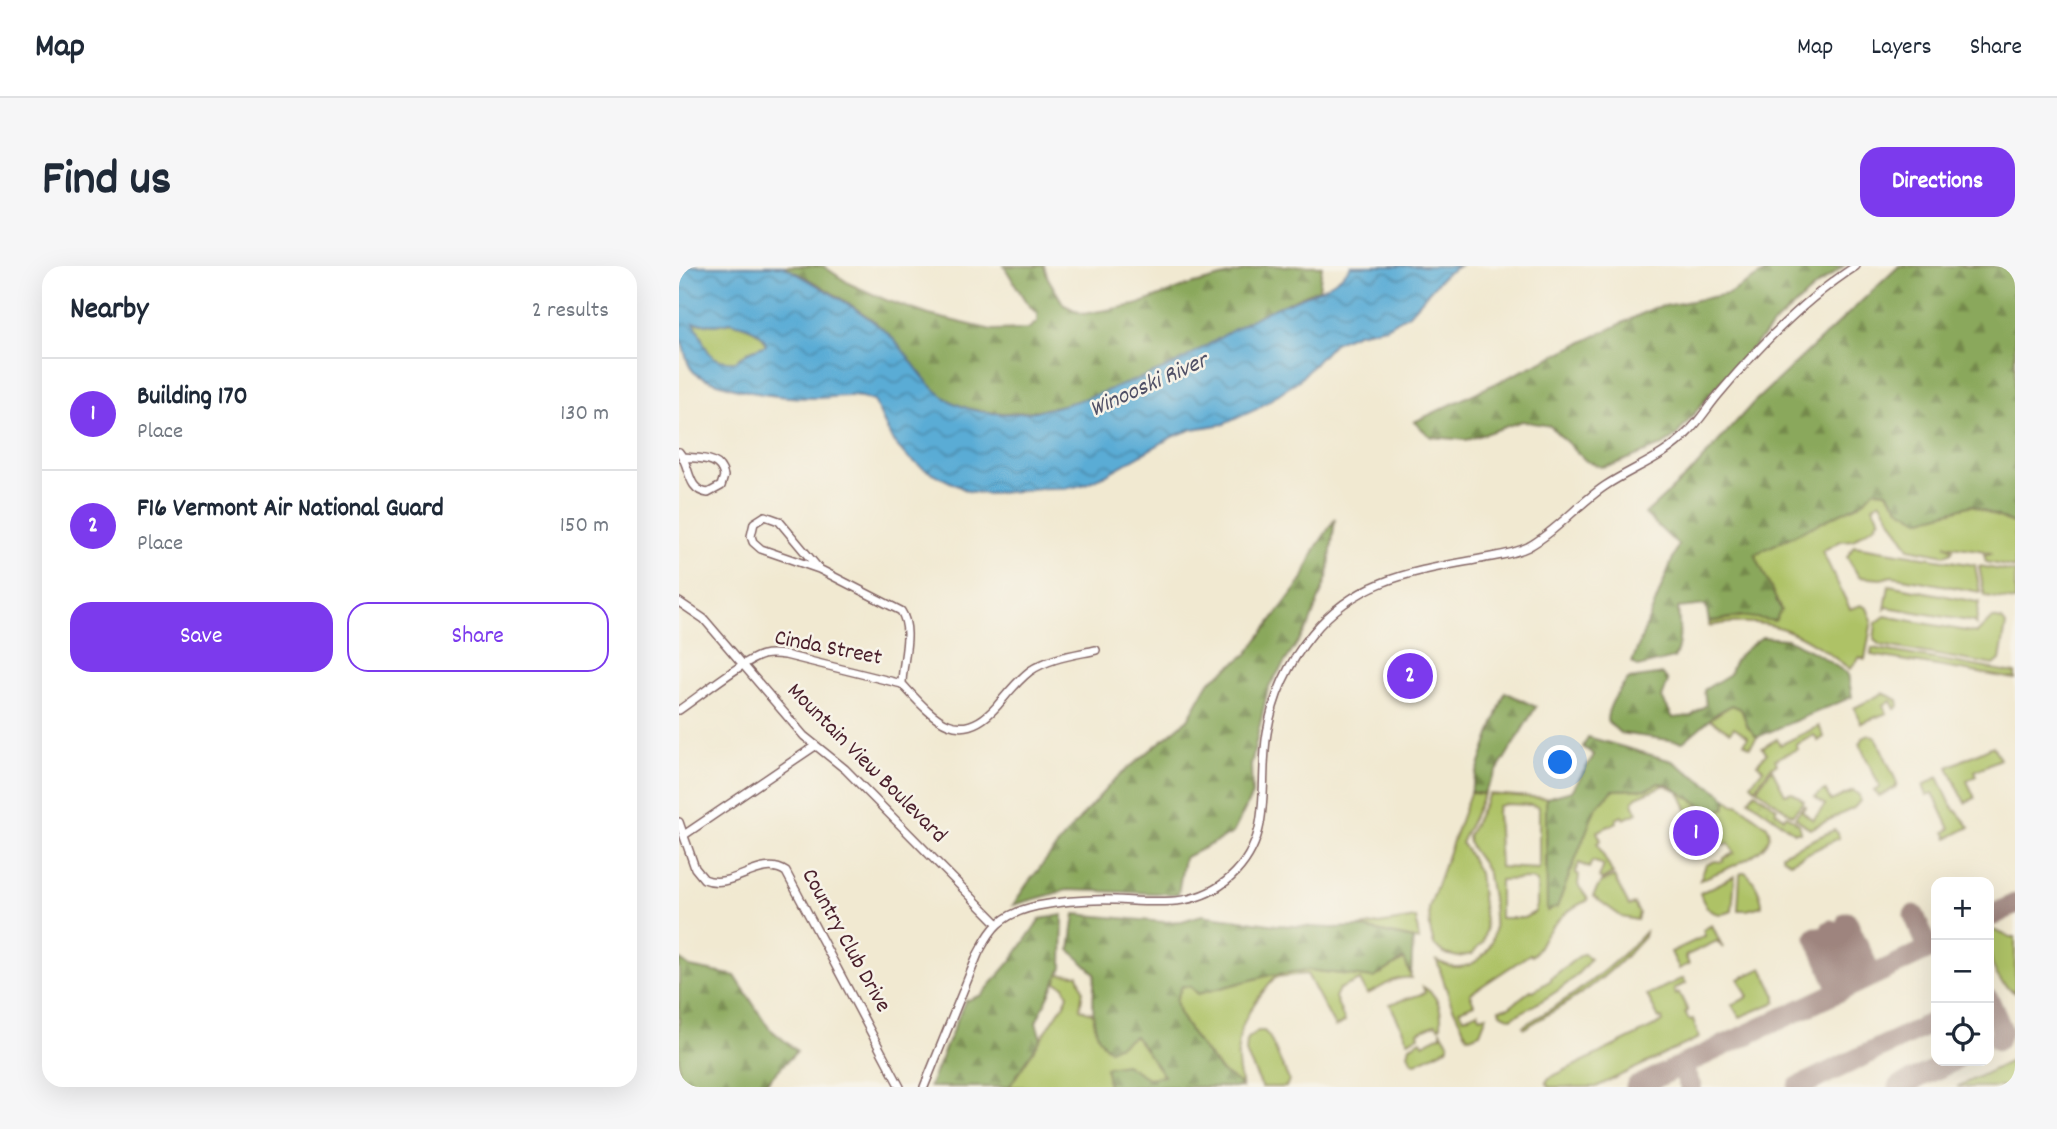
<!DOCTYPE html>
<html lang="en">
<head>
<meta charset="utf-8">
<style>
  body { margin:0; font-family:Dekko,sans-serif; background:#f6f6f7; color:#1f2937 }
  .controls { position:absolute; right:21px; bottom:21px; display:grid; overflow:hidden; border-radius:14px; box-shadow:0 7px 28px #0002 }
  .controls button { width:63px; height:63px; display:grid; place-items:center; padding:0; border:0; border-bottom:2px solid #e0e1e3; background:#fff; color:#1f2937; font:35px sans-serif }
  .you { position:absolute; left:882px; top:497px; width:24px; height:24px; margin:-18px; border:5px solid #fff; border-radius:50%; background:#1a73e8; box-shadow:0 0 0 10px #1a73e833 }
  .badge { display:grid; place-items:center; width:46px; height:46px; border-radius:50%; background:#7c3aed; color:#fff; font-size:23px; font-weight:700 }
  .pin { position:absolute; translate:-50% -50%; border:4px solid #fff; box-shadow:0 2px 7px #0006 }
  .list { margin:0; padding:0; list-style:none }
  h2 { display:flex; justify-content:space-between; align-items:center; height:91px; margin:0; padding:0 28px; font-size:30px }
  h2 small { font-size:23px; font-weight:400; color:#747a83 }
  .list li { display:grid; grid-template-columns:46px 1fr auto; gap:21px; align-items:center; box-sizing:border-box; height:112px; padding:0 28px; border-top:2px solid #e0e1e3 }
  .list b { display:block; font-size:26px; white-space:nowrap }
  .list p { margin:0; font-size:23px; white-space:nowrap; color:#747a83 }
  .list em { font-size:23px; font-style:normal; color:#747a83 }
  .actions { display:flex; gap:14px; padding:21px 28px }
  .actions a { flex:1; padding:16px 0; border:2px solid #7c3aed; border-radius:21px; text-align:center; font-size:24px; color:#7c3aed }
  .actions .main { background:#7c3aed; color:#fff }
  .icon { flex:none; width:38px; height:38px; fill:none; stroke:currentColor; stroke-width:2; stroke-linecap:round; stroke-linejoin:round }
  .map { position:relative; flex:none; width:1336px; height:821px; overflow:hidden; border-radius:21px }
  header { display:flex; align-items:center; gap:42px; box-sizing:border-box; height:98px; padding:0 35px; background:#fff; border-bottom:2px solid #e0e1e3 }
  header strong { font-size:33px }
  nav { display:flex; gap:38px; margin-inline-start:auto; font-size:24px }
  .intro { display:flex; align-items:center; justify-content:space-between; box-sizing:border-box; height:168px; padding:0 42px }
  h1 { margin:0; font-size:49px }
  .button { padding:18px 32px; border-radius:21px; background:#7c3aed; color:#fff; font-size:24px; font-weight:700 }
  main { display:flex; gap:42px; padding:0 42px }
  aside { flex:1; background:#fff; border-radius:21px; box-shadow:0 7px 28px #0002 }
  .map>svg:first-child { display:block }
  .grass { fill:#aec266; stroke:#7c7048; stroke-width:2; fill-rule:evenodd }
  .forest { fill:url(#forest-firs); stroke:#6a6443; stroke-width:2 }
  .garden { fill:url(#garden-dots); stroke:#7c7048; stroke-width:2 }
  .water { fill:url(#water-waves); stroke:#526680; stroke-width:2; fill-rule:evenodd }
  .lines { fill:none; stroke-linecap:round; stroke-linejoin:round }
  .taxiway { stroke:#9e847e; stroke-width:21 }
  .minor-casing { stroke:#846665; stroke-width:10 }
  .minor { stroke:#fff; stroke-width:7 }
  .labels { text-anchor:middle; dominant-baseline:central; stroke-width:5; stroke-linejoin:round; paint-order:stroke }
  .street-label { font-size:23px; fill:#4a1f2b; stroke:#f7f3e8 }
  .water-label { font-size:24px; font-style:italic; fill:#505066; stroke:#f7f3e8 }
</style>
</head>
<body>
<header>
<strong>Map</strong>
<nav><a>Map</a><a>Layers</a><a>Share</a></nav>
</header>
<div class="intro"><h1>Find us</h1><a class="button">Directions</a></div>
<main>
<aside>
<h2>Nearby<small>2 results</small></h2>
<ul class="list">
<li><span class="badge">1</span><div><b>Building 170</b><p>Place</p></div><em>130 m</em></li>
<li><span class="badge">2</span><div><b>F16 Vermont Air National Guard</b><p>Place</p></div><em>150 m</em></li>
</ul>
<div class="actions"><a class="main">Save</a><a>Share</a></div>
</aside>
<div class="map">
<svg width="1336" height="821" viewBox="0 0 1336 821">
  <defs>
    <pattern id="forest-firs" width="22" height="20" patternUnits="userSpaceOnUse" patternTransform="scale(1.75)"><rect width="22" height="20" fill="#8aa85b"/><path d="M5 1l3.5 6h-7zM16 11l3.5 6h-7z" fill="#73884b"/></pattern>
    <pattern id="garden-dots" width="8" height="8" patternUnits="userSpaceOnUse" patternTransform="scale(1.75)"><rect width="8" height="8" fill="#aec266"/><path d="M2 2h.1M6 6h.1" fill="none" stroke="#97a659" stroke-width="1.8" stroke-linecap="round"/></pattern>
    <pattern id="water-waves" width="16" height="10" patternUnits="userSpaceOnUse" patternTransform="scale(1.75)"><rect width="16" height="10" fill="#5aacd5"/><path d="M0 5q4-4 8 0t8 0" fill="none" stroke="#4c8bad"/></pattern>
  </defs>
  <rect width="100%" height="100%" fill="#f7f3e8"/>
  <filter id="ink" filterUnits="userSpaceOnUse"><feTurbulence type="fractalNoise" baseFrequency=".0143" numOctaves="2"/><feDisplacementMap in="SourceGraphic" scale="14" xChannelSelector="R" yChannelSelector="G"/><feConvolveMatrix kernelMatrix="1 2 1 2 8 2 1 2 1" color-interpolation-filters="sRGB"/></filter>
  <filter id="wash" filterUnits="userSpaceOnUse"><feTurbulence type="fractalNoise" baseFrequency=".00686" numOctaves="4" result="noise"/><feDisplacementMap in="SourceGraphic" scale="28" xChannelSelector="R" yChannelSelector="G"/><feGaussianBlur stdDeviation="1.57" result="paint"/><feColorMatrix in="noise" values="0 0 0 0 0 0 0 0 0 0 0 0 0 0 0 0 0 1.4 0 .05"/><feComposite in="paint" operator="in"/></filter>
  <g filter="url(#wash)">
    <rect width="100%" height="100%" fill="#f1e9d1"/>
    <!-- grass -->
    <path class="grass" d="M 52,56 C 65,60 84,64 87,79 L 85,82 L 69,86 L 57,95 C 23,98 28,76 14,57 L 36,59 Z
      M 1195,223 L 1207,225 L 1220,242 L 1240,254 L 1293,239 L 1336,258 L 1336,302 L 1307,296 L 1305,288 L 1314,288 L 1306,285 L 1266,279 L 1274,283 L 1273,286 L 1266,289 L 1230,282 L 1201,235 L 1194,240 L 1201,253 L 1197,256 L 1198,258 L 1174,274 L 1162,275 L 1143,285 L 1171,343 L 1182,339 L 1188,342 L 1193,354 L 1186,393 L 1181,391 L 1171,403 C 1122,367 1094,348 1030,360 L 1030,356 L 1102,344 L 1075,288 L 1183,237 Z
      M 1175,280 L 1296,299 L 1301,326 L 1213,310 L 1202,313 L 1180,311 L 1168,291 Z
      M 1300,300 L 1336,306 L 1336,335 L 1307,330 L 1305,327 Z
      M 1210,319 L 1298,336 L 1300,335 L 1297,359 L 1295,356 L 1208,341 L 1206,343 Z
      M 1206,350 L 1298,367 L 1313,352 L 1323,354 L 1327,359 L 1321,394 L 1315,399 L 1201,379 L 1195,374 L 1197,357 Z
      M 1193,382 L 1336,407 L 1336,413 L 1192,389 Z
      M 1204,427 L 1219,434 L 1220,440 L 1216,443 L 1212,435 L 1204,439 L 1208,447 L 1182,457 L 1175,442 Z
      M 1053,439 L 1062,443 L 1069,461 L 1078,471 L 1071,481 L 1065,477 L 1069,471 L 1055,461 L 1051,466 L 1031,453 Z
      M 1140,460 L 1145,471 L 1139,475 L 1135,469 L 1117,479 L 1119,483 L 1096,493 L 1098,498 L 1092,501 L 1076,522 L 1072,518 L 1084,503 L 1078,498 L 1088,487 L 1083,482 L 1098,473 L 1101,479 Z
      M 1189,469 L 1197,471 L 1218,517 L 1216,522 L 1200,530 L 1195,525 L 1201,521 L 1181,479 L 1183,473 Z
      M 1314,480 L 1321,493 L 1296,505 L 1298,510 L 1288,515 L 1296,532 L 1286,537 L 1269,501 Z
      M 1093,503 L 1106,528 L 1113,526 L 1125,535 L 1113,549 L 1078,523 Z
      M 1259,511 L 1272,539 L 1291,561 L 1269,572 L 1266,566 L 1271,563 L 1254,527 L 1248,529 L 1244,520 Z
      M 980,517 L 996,521 L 1020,538 L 1010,547 L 1000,525 L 986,519 L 957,531 L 954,536 L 958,547 L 945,553 L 943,550 L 937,553 L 938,556 L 918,566 L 922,574 L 918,577 L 934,608 L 923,614 L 920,612 L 925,599 L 913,595 L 910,602 L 900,597 L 896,607 L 900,609 L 899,619 L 909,633 L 908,635 C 892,640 875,657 865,671 C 861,678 859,684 853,690 L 851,688 L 791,728 L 795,738 L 781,744 L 785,752 L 799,746 L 801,751 L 808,749 L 801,767 L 791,771 L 788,770 L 772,737 L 758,695 C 771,701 780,704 794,697 C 827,680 813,638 809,608 C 804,594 789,584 789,570 L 810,528 L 867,532 L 867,609 L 878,641 L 916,543 L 934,524 L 967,523 ZM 827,538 L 852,539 L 860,541 L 860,603 L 821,601 L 818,546 L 819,540 ZM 852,613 L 858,616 L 858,639 L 856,646 L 845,652 L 821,652 L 821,614 Z
      M 808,522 L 782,577 L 787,583 L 800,607 L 807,664 L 803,677 L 793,688 L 779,691 L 766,688 L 755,679 L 751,663 L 750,642 L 791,527 L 804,528 Z
      M 1146,524 L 1152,535 L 1174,525 L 1180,529 L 1181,535 L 1175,542 L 1131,563 L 1116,551 L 1125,539 L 1127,540 L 1123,545 L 1134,554 L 1146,539 L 1136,531 Z
      M 1048,533 L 1055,539 L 1059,538 L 1088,560 C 1104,585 1038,606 1021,614 L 1027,599 L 1036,595 L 1044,596 L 1045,592 L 1055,587 L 1050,577 L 1045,579 L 1028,542 L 1037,546 L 1046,542 Z
      M 1155,564 L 1159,567 L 1160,572 L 1111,596 L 1103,591 L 1103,588 Z
      M 1066,606 C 1075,613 1083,629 1083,640 L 1068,644 L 1059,644 L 1061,608 Z
      M 1056,610 L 1053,645 C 1037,653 1026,644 1021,627 Z
      M 935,611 L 950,640 L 955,638 L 960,647 L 958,654 L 943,651 L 914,630 L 922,616 Z
      M 737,652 L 740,674 L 680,661 Z
      M 1033,659 L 1044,682 L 1038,675 L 1006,690 L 1010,698 L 1000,703 L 992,686 L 1026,670 L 1024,664 Z
      M 1314,664 L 1331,671 L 1336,671 L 1336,727 C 1312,713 1310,691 1310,665 Z
      M 966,666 L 965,671 C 926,715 896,733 846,762 L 844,760 C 890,734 930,705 966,666 Z
      M 903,688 L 906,688 L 911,693 C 892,721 861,736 832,752 L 821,747 L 820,743 L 830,741 L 852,724 L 854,725 L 872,714 L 872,712 Z
      M 726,693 L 732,712 C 714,710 704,722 688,728 L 681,714 L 660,723 L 656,731 L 666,756 L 656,761 L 628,708 L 596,711 C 564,749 551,771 563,821 L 542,805 L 516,773 L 500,747 L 497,734 L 503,720 L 512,721 L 519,728 L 591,709 L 629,704 L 695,712 Z
      M 1083,702 L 1097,730 L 1097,736 L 1061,751 L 1053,739 L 1069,731 L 1060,713 Z
      M 380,708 L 399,709 L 404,724 L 401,743 L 422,750 L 436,781 L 456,770 L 486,811 L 469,812 L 446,798 L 429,821 L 330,821 L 385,738 L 389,729 L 385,720 L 374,715 Z
      M 1004,712 L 1007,717 L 995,723 L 997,729 L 1000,727 L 1009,745 L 1006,747 L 1010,754 L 1014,753 L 1020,772 L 917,821 L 870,821 L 867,816 L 870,812 L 984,756 L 983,752 L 980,753 L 968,729 Z
      M 744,721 C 759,729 763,742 762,760 L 759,761 L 757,758 L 739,766 L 740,770 L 729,775 L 711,738 L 746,727 Z
      M 579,765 L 585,765 L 590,770 L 610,814 L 607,821 L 583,821 L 567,787 L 568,773 Z
      M 762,765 L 770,778 L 768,782 L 737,797 L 733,796 L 729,788 L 731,780 L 742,774 L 744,778 L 762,769 Z
      M 1336,793 L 1336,821 L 1278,821 Z"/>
    <!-- forest -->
    <path class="forest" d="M 103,0 L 144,0 L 171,18 L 207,34 L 250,49 L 313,64 L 349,63 L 358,56 L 358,48 L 347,36 L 325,0 L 365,0 L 369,12 L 385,39 L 404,48 L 457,39 L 507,20 L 584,0 L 643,0 L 640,23 C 588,43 544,75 494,99 C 434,127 322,172 261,129 C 242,116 226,82 206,65 C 181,42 134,14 103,0 Z
      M 1096,0 L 1165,0 L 1140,18 L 1098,55 L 1033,126 L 996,171 L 982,180 L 936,198 L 922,201 L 907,195 L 871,160 L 843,155 L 788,174 L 752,171 L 735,156 L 975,42 L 1049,28 Z
      M 1220,0 L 1336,0 L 1336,258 L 1293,239 L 1240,254 L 1220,242 L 1208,225 L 1195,224 L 1183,237 L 1076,288 L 1102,344 L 1096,355 L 1062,350 L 1030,356 L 1027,339 L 999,342 C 1000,358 1003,377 995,392 L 959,401 L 953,396 L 999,279 L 966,248 L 1014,204 L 1074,137 Z
      M 656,253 L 649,309 L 630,359 L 589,422 L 572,499 L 573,529 L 554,567 L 505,592 L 499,628 L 388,624 L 334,639 L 348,618 L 390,565 L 434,515 L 509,453 L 530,416 L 568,388 L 623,314 L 636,283 Z
      M 1083,371 L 1108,373 L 1140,389 L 1169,408 L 1173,431 L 1078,471 L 1069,461 L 1062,443 L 1053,439 L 1038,447 L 1004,476 L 941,467 L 928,455 C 928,440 940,424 950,413 L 984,408 L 989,415 L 983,432 L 994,452 L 1012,450 L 1027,439 L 1025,424 L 1051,408 C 1053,391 1070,381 1083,371 Z
      M 826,426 L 857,441 L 804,528 L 791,526 Z
      M 909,471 L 993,495 L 1043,528 L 1048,533 L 1046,542 L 1037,546 L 1020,538 L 988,518 L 980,517 L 967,523 L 934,524 L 916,543 L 878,641 L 868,645 L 867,532 L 893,525 L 915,489 L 904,481 Z
      M 396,648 L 485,656 L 503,655 L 523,649 L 598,659 L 653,662 L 680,661 L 734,673 L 732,709 L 725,693 L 695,712 L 629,704 L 591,709 L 519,728 L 512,721 L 503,720 L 497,734 L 500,747 L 516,773 L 542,805 L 560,817 L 561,821 L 429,821 L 427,801 L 446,798 L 469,812 L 485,810 L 456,770 L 431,784 C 409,770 414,731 416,708 L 391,684 Z
      M 384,649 L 383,702 L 357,756 L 362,773 L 330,821 L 250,821 L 286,735 L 303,729 L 332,695 L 361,653 Z
      M 0,693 L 11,701 L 56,710 L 90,762 L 118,785 L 83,821 L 0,821 Z"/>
    <!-- garden -->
    <path class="garden" d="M 1076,526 L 1098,542 L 1096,545 L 1105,552 L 1108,549 L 1120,558 L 1122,566 L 1115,566 L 1070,534 Z"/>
    <!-- water -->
    <path class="water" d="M 0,0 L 103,0 L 108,2 C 141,21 177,40 206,65 C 232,87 243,121 275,137 C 329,162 391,138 443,119 C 461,112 480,106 497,97 C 527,81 555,62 585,47 C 613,33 652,26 672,0 L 780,0 L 765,9 L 730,48 L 707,61 L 678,67 L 655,77 L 621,113 L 578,143 L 545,158 L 514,163 L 495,170 L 426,209 L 404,219 L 385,223 L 370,222 L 308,228 L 289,225 L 247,204 L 228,191 L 213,174 L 195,135 C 176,126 156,132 136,132 C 102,132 71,128 39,117 C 31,114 21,112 15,106 C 6,98 7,82 0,71 ZM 52,56 C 65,60 85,64 87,79 L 69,86 L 57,95 C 24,98 28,76 15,57 L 36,59 Z"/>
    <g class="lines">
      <!-- taxiway -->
      <path class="taxiway" d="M 1235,649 L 1250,683
        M 1310,651 L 1336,638
        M 1168,656 L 1193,710
        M 1152,664 L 1178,717
        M 1137,671 L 1161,725
        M 1310,734 L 1323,764 L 1319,774
        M 997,802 L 1005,806 L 1012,821
        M 957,821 L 1250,683 L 1257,682
        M 1119,821 L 1257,755
        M 1219,821 L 1275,795"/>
    </g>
  </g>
  <g filter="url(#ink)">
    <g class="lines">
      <!-- minor casing -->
      <g class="minor-casing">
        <path id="minor" d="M 0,186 C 12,200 7,224 29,227 L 42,220 L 45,210 C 41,190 21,193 4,191
          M 140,303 L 100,255 L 86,250 L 75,257 L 72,270 L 74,276 L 82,283 L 140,303 L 222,345 C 235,365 223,395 223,418 C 252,449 279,484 318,440 C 328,428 338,415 351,405 C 370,392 395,389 417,384
          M 0,336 L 25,353 L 125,470 L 166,503 L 319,658
          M 0,444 C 18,432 66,393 84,389 C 91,387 99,388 106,389 L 223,418
          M 0,556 L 16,602 L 25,613 C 53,625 81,589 107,606 L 221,821
          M 5,569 L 136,480
          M 245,821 L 299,688 C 305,677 310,666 319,658 C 330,648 344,643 358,640 C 384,635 411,633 437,634 C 480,636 518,642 552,611 C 596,570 579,519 588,467 C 594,430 610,396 633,368 C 677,314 732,306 796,294 C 814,290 833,289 849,281 C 878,265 899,238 926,220 C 953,202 986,191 1008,167 C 1020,156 1028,142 1039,129 C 1079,81 1124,34 1177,0"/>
      </g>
      <!-- minor -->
      <use href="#minor" class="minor"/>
    </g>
  </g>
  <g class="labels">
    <!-- street labels -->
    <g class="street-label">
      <text transform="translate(149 383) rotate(11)">Cinda Street</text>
      <text transform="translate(187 498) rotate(45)">Mountain View Boulevard</text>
      <text transform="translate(166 675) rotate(61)">Country Club Drive</text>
    </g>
    <!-- water labels -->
    <g class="water-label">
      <text transform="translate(470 120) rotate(-24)">Winooski River</text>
    </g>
  </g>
</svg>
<div class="controls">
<button>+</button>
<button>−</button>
<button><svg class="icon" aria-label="locate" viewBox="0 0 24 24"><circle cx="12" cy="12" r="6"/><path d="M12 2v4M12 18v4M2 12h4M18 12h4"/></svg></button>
</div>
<div class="you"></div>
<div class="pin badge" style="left:1017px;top:567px">1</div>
<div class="pin badge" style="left:731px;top:410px">2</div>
</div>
</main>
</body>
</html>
